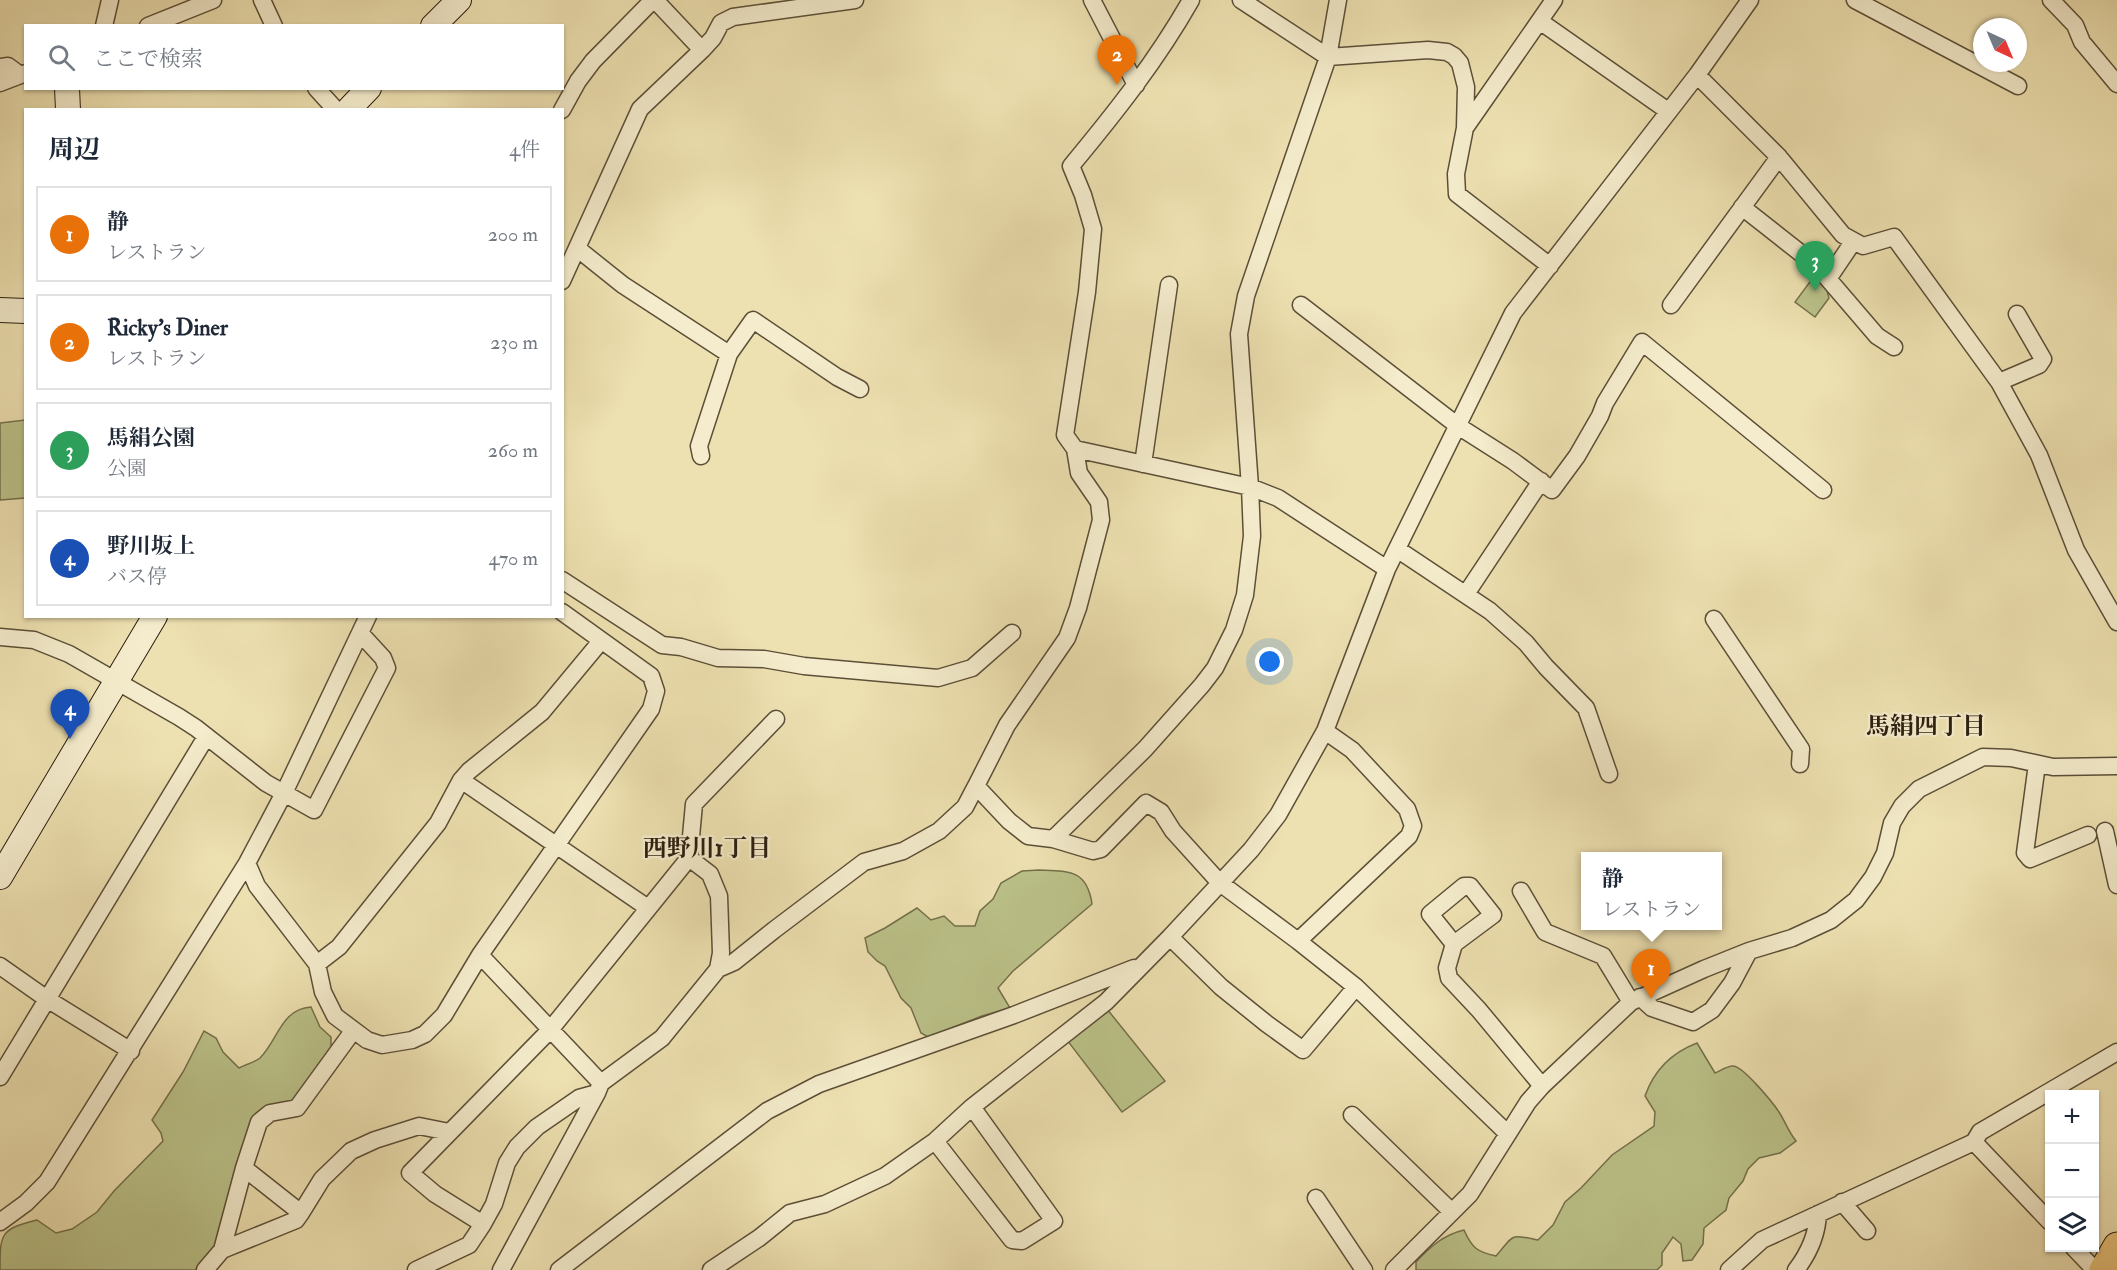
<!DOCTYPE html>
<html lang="ja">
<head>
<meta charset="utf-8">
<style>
  body { margin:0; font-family:"IM FELL Double Pica","Noto Serif JP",serif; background:#f2f2f3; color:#1f2937 }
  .controls { position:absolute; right:18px; bottom:18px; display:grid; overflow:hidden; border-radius:0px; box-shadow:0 2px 4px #0004 }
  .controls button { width:54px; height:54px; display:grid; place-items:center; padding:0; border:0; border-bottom:2px solid #e0e1e3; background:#fff; color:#1f2937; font:30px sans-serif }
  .compass { position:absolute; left:1973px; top:18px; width:54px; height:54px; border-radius:50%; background:#fff; box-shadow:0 2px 4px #0004; rotate:136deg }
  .you { position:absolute; left:1270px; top:662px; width:21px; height:21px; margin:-15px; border:4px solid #fff; border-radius:50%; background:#1a73e8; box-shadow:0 0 0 9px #1a73e833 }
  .badge { display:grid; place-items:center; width:39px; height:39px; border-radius:50%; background:#0b8043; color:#fff; font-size:20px; font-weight:700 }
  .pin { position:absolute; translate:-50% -50px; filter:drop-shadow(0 2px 3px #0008) }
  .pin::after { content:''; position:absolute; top:32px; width:21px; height:18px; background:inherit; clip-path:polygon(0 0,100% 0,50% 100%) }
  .popup { position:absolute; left:1581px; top:852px; width:141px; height:78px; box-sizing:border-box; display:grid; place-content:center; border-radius:0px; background:#fff; filter:drop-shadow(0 2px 4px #0005); font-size:20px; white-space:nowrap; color:#747a83 }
  .popup b { font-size:22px; color:#1f2937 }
  .popup::after { content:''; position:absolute; left:50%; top:100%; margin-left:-12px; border:12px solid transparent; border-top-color:#fff }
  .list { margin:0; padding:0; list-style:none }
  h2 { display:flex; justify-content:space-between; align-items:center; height:78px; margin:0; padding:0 24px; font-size:26px }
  h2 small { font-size:20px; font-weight:400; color:#747a83 }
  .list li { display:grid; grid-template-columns:39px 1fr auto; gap:18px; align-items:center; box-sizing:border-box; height:96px; margin:0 12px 12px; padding:0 12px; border:2px solid #e0e1e3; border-radius:0px }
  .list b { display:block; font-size:22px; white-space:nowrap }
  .list p { margin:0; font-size:20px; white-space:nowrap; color:#747a83 }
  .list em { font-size:20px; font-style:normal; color:#747a83 }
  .icon { flex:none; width:33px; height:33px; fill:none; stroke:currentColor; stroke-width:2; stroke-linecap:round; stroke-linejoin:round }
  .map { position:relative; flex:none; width:2117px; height:1270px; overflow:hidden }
  .search { position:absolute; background:#fff; box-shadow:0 2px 4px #0004; left:24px; top:24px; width:540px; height:66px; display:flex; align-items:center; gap:15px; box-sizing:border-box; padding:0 21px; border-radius:0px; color:#747a83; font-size:22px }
  .panel { position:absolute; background:#fff; box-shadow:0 2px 4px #0004; left:24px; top:108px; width:540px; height:510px; border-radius:0px }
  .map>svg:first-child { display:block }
  .green { fill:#bbc289; stroke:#74704c; stroke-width:1.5 }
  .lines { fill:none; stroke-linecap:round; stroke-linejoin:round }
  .street-casing { stroke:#5c4f38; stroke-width:19 }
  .secondary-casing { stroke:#2c1e10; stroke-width:26 }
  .primary-casing { stroke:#2c1e10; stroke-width:29 }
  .street { stroke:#f4eccc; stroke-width:16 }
  .secondary { stroke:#f4eccc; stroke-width:24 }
  .primary { stroke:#e7c078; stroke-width:27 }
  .labels { text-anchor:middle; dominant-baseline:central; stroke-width:4.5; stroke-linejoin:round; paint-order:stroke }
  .neighbourhood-label { font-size:24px; font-weight:bold; fill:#2c1e10; stroke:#f4eccc }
</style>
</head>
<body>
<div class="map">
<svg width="2117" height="1270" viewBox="0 0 2117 1270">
  <rect width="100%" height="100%" fill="#eee1b1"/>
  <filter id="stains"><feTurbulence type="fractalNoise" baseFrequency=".00333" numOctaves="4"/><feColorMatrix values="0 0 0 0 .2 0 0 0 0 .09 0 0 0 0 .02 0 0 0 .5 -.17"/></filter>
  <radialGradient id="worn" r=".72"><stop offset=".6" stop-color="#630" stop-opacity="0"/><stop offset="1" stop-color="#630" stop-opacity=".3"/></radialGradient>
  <!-- green -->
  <path class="green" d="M 1815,275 L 1825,284 L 1829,298 L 1815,317 L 1795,302 Z
    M 25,420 L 25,498 L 0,500 L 0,423 Z
    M 1039,870 C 1068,871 1087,869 1092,904 L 1013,971 L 998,988 L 1010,1008 L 982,1016 L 928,1037 L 921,1033 L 911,1008 L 901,998 L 885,966 L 877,961 L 868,952 L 865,938 L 885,928 L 917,908 L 931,920 L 944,916 L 955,926 L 975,926 L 980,911 L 993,899 L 1001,883 L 1022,871 Z
    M 311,1007 L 320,1027 L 331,1037 L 331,1047 L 295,1099 L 257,1114 L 213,1251 L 197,1270 L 0,1270 C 0,1234 0,1229 37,1220 L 56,1233 L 72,1229 L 97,1212 L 114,1191 L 163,1141 L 161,1133 L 152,1120 L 183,1072 L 204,1031 L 216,1038 L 223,1052 L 239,1068 C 245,1065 255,1062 260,1058 C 278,1040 281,1009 311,1007 Z
    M 1107,1009 L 1165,1081 L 1122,1112 L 1067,1040 Z
    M 1697,1043 L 1715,1073 C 1720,1071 1727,1066 1733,1066 C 1743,1066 1773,1103 1779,1112 C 1786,1123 1788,1131 1796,1141 L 1780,1153 L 1759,1158 L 1748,1169 L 1743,1181 L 1729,1198 L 1726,1210 L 1704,1228 L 1703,1244 L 1692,1260 L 1683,1261 L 1681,1244 L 1673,1237 L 1662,1253 L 1662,1265 L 1657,1270 L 1416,1270 L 1416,1262 C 1430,1247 1443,1235 1464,1230 C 1472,1248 1477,1252 1496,1256 C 1515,1234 1509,1234 1538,1240 L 1553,1225 L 1565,1202 L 1581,1188 L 1612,1155 L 1654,1126 L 1655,1112 L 1645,1096 C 1654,1070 1671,1053 1697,1043 Z"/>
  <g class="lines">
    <!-- street casing -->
    <g class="street-casing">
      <path id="street" d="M 262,0 L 274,26
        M 655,0 L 702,50
        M 1092,0 L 1136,85
        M 1241,0 L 1328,57 L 1428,50 L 1447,52 L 1454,56 L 1460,63 L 1466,87 L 1465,128 L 1456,174 L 1457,194 L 1550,266
        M 1855,0 L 2018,86
        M 2051,0 L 2075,25 L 2082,42 L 2117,84
        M 1541,22 L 1668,111
        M 104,26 L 110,0
        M 148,26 L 213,0
        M 0,67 L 8,66 L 20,75
        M 1697,75 L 1779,157 L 1843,235 L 1863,246 L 1894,237 L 1999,382 L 2039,455 L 2076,550 L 2117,622
        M 0,83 L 26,73
        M 316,88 L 336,110
        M 562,110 L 578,81 L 593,61 L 653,0
        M 1465,128 L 1554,0
        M 1742,207 L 1817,266 L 1877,336 L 1894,347
        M 578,249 L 623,285 L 729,354
        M 1828,279 L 1853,242
        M 562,281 L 640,109 L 702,50 L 713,38 L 721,23 L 733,17 L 855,0
        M 1301,305 L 1458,426 L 1513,461 L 1552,490 L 1577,456 L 1600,416 L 1605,403 L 1642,342 L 1823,490
        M 1671,305 L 1779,157
        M 1999,382 L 2039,365 L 2043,359 L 2017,314
        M 1075,449 L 1250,487 L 1278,498 L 1387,569
        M 701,456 L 699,446 L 729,354 L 753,320 L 837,377 L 860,389
        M 1143,464 L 1169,285
        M 1397,549 L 1490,611 L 1526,643 L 1546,667 L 1586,708 L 1609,774
        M 562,580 L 662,645 L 681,647 L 718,658 L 764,659 L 804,666 L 938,678 L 972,668 L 1012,633
        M 1466,594 L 1541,481
        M 1714,619 L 1801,749 L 1800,764
        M 0,637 L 34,640 L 69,654 L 179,717 L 196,728 L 266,783 L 314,810 L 387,668 L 383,658 L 360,633
        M 2037,764 L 2025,853 L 2030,859 L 2088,835
        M 461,780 L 648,908
        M 976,786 L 1007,725 L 1067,638 L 1078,608 L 1101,520 L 1099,502 L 1079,473 L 1075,449 L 1065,435 L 1087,292 L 1093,229 L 1083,195 L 1071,166 C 1115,113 1157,60 1191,0
        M 2105,831 L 2117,885
        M 1053,839 L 1145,749 L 1202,685 L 1215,668 L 1234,630 L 1245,595 L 1252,536 L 1250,487 L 1239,334 L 1246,296 L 1328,57 L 1338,0
        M 689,858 L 710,874 L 719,896 L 721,953 L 718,969 L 662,1038 L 601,1083 L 597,1093 L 579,1098 L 537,1127 L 517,1147 L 507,1163 L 494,1204 L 483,1224 L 435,1194 L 410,1173 L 550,1030 Z
        M 689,858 L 694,804 L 776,719
        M 247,863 L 257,886 L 317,964 L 323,992 L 335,1016 L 367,1040 L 382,1045 L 412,1040 L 425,1034 L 444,1015 L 480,955 L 651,709 L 656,691 L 651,676 L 562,612
        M 1521,891 L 1545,932 L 1603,956 L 1631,1002
        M 1170,937 L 1221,987 L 1267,1024 L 1303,1050 L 1356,987
        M 1298,941 L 1409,836 L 1413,826 L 1407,809 L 1352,750 L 1325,731
        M 1454,944 L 1430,914 L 1464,886 L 1470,886 L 1493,915 L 1454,944 L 1447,968 L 1449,978 L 1479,1010 L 1542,1086
        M 480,955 L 601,1083
        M 317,964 L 339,947 L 438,823 L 461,780 L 469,771 L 542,712 L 601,641
        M 0,966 L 47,999 L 131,1051
        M 718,969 L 734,962 L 774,930 L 864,862 L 903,851 L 939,831 L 965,807 L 976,786 L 1009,821 L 1028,836 L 1053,839 L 1093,851 L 1101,849 L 1146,803 L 1161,812 L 1173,831 L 1220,883 L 1298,941 L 1356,987 L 1508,1134
        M 1640,997 L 1652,1008 L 1693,1022 L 1712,1010 L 1732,983 L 1749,951
        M 0,1077 L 206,737
        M 1352,1115 L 1452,1212
        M 935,1141 L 1012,1240 L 1022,1241 L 1054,1221 L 972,1107
        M 1974,1142 L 2050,1222
        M 244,1168 L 301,1213 L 322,1179 L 351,1151 L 375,1140 L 419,1126 L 449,1132
        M 1316,1198 L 1364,1270
        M 1842,1202 L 1867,1231
        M 0,1222 L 26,1203 L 47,1182 L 247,863 L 284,793 L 368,616
        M 2074,1248 L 2095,1270
        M 222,1250 L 296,1220 L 301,1213
        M 205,1270 L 222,1250 L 244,1168 L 259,1122 L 270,1113 L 297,1108 L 353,1031
        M 416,1270 L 469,1245 L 483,1224
        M 501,1270 L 597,1093
        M 559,1270 L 767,1111 L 819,1084 L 1014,1015 L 1134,968
        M 711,1270 L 759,1238 L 790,1213 L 825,1204 L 885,1176 L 935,1141 L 972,1107 L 1106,1002 L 1170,937 L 1251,850 L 1278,815 L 1325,731 L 1387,569 L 1513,313 L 1697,75 L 1750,0
        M 1394,1270 L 1470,1194 L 1528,1102 L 1542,1086 L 1631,1002 L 1704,969 L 1749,951 L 1792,938 L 1831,920 L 1856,900 L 1873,877 L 1885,853 L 1892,823 L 1902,806 L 1919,789 L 1983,757 L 2011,758 L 2053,767 L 2117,766
        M 1729,1270 L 1762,1240 L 1974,1142 L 1980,1132 L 2117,1052
        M 1796,1270 C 1809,1253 1817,1236 1818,1214"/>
    </g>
    <!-- secondary casing -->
    <g class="secondary-casing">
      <path id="secondary" d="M 433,26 L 459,0
        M 67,88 L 68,110
        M 348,110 L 369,88
        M 0,310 L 26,311
        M 0,877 L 155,616"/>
    </g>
    <!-- primary casing -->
    <g class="primary-casing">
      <path id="primary" d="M 2103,1270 L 2117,1246"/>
    </g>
    <!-- street -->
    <use href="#street" class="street"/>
    <!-- secondary -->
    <use href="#secondary" class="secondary"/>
    <!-- primary -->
    <use href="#primary" class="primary"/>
  </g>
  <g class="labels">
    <!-- neighbourhood labels -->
    <g class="neighbourhood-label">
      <text x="1926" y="726">馬絹四丁目</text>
      <text x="707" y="848">西野川1丁目</text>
    </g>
  </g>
  <rect width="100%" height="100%" filter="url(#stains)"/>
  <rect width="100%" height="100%" fill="url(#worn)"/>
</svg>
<div class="controls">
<button>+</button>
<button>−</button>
<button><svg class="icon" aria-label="layers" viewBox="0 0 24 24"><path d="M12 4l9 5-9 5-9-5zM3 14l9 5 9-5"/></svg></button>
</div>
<svg class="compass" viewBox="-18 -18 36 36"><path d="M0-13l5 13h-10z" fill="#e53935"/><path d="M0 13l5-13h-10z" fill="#747a83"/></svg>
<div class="you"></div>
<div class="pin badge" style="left:1651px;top:999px;background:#e8710a">1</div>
<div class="popup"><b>静</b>レストラン</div>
<div class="pin badge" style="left:1117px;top:85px;background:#e8710a">2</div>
<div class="pin badge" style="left:1815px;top:291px;background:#2e9e5b">3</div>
<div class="pin badge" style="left:70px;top:739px;background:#1a4fb4">4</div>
<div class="search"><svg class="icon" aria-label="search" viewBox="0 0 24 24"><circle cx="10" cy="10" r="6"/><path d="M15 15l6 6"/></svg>ここで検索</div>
<section class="panel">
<h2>周辺<small>4件</small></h2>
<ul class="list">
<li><span class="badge" style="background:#e8710a">1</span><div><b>静</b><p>レストラン</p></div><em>200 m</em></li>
<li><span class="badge" style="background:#e8710a">2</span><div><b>Ricky's Diner</b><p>レストラン</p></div><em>230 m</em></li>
<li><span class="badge" style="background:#2e9e5b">3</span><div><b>馬絹公園</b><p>公園</p></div><em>260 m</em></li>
<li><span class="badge" style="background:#1a4fb4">4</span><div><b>野川坂上</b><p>バス停</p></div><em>470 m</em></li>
</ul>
</section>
</div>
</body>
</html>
